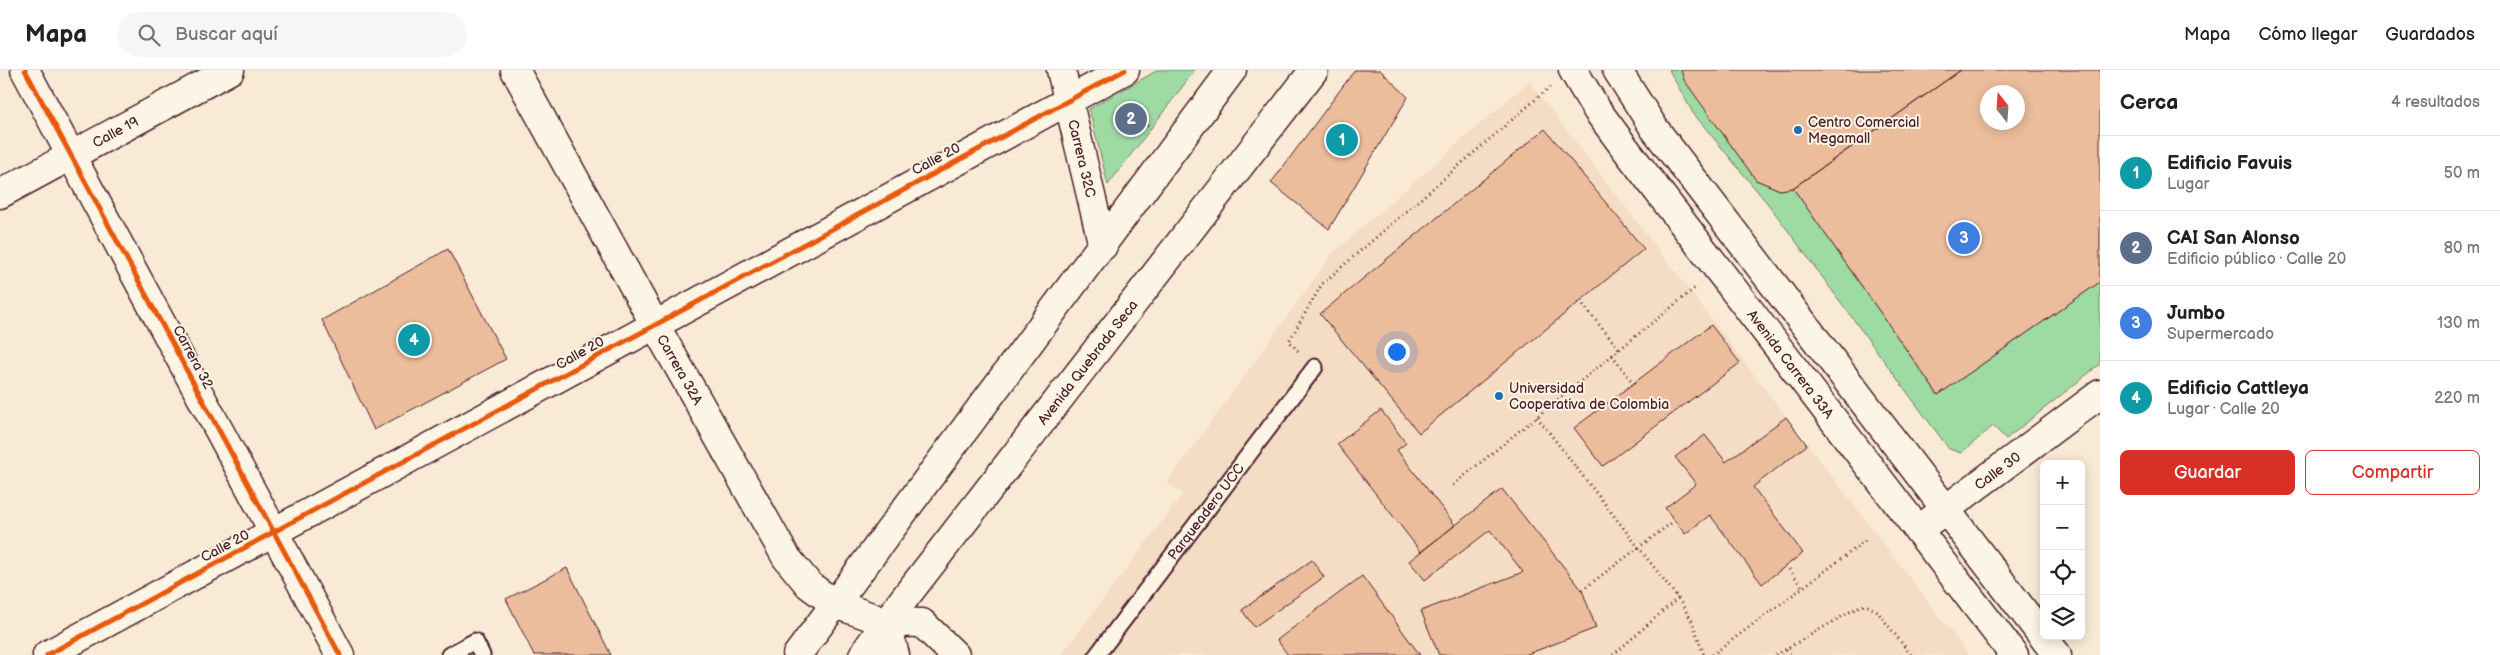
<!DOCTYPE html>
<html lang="es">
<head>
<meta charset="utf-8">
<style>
  body { margin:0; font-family:"Balsamiq Sans",sans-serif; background:#f6f6f6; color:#222 }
  .controls { position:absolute; right:15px; bottom:15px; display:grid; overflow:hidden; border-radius:8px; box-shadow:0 2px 12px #0003 }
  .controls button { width:45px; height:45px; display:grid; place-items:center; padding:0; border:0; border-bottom:1px solid #e0e0e0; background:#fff; color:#222; font:25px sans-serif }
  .compass { position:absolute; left:1980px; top:15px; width:45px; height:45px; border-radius:50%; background:#fff; box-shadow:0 2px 12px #0003; rotate:343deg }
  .you { position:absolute; left:1396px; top:281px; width:18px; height:18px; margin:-12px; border:4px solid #fff; border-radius:50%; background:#1a73e8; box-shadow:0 0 0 8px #1a73e833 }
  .badge { display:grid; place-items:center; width:32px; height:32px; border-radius:50%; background:#d93025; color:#fff; font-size:16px; font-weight:700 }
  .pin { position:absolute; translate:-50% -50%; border:2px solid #fff; box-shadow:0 1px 5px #0006 }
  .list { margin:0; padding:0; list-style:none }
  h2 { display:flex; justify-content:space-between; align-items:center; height:65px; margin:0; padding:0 20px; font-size:21px }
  h2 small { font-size:16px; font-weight:400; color:#767676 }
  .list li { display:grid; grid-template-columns:32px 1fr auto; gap:15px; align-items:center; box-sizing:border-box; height:75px; padding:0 20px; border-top:1px solid #e0e0e0 }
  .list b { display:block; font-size:19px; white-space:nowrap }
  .list p { margin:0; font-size:16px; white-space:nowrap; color:#767676 }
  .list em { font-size:16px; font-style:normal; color:#767676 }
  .actions { display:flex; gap:10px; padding:15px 20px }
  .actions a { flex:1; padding:11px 0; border:1px solid #d93025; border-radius:8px; text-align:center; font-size:18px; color:#d93025 }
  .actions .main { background:#d93025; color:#fff }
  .icon { flex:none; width:28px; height:28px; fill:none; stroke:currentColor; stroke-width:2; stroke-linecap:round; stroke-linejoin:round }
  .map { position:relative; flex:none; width:2100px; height:585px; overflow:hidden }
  header { display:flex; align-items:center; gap:30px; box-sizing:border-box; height:70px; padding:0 25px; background:#fff; border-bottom:1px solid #e0e0e0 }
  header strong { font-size:24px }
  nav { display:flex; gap:28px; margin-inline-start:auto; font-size:18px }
  .search { width:350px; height:45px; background:#f6f6f6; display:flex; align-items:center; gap:12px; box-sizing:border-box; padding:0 18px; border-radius:28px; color:#767676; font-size:19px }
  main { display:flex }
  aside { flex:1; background:#fff }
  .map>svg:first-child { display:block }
  .built { fill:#f5dcc5 }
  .green { fill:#9edba3; stroke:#747d67 }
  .building { fill:#ecbd9c; stroke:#4a1f2b; fill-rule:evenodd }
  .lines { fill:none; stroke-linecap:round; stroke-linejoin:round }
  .service-casing { stroke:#4a1f2b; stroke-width:19 }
  .minor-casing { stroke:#4a1f2b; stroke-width:31 }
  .tertiary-casing { stroke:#4a1f2b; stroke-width:31 }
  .secondary-casing { stroke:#4a1f2b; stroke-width:31 }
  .primary-casing { stroke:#4a1f2b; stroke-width:31 }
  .trunk-casing { stroke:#4a1f2b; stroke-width:31 }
  .path { stroke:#4a1f2b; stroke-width:3; stroke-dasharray:1 4; stroke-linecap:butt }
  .service { stroke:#fcf5e5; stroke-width:15 }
  .minor { stroke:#fcf5e5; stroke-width:28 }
  .tertiary { stroke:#fcf5e5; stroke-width:28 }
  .secondary { stroke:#fcf5e5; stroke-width:28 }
  .primary { stroke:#fcf5e5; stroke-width:28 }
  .trunk { stroke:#fcf5e5; stroke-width:28 }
  .cycleway-casing { stroke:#fcf5e5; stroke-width:8 }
  .cycleway { stroke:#e8590c; stroke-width:5 }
  .poi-dot { fill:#1f6fb2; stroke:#fcf5e5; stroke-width:2 }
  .labels { text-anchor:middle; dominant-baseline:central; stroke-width:4; stroke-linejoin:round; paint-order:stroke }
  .poi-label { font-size:14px; fill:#4a1f2b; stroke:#fcf5e5; text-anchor:start }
  .street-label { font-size:14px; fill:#4a1f2b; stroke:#fcf5e5 }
</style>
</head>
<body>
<header>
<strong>Mapa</strong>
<div class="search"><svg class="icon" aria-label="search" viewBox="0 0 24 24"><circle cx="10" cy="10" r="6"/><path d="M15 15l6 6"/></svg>Buscar aquí</div>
<nav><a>Mapa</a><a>Cómo llegar</a><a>Guardados</a></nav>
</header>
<main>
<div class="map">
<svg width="2100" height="585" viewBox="0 0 2100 585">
  <rect width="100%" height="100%" fill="#f9ead6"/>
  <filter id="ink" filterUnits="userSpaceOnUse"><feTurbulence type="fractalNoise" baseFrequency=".02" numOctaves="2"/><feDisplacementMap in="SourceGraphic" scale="10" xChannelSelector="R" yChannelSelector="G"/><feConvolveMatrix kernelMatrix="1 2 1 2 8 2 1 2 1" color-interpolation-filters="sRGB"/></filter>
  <g filter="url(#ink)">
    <!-- built -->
    <path class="built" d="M 1529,11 L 1969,585 L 1061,585 L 1183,424 L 1167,413 L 1332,184 Z"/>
    <!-- green -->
    <path class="green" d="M 1158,0 L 1195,0 L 1108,115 L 1089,39 Z
      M 1669,0 L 1681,0 L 1685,10 L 1756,110 L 1780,120 L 1793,118 L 1938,325 L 2100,212 L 2100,294 L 2006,369 L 1993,356 L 1961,383 L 1949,379 L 1772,139 L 1693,43 Z"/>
    <!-- building -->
    <path class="building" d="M 1355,0 L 1380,0 L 1408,27 L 1329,159 L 1271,113 Z
      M 1681,0 L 1961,0 L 1793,118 L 1780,120 L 1756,110 L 1684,10 Z
      M 1961,0 L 2100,0 L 2100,212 L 1938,325 L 1793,118 ZM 1988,22 L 2018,22 L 2018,52 L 1988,52 Z
      M 1139,33 L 1148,56 L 1123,64 L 1115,42 Z
      M 1545,59 L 1644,179 L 1419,363 L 1320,244 Z
      M 448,179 L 506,289 L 374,360 L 322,250 Z
      M 1711,255 L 1740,293 L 1603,396 L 1574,358 Z
      M 1381,340 L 1406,373 L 1397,380 L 1455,455 L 1421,482 L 1337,374 Z
      M 1786,347 L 1807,375 L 1753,417 L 1803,483 L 1762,514 L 1710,445 L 1685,464 L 1665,438 L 1696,414 L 1675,387 L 1705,365 L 1726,392 Z
      M 1502,419 L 1582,520 L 1596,558 L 1525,585 L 1439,585 L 1421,541 L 1523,502 L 1490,460 L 1425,510 L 1409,491 Z
      M 1312,490 L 1324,507 L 1254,557 L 1242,540 Z
      M 567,498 L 611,585 L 534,585 L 506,529 Z
      M 1362,506 L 1420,585 L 1288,585 L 1277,570 Z"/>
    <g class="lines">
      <!-- service casing -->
      <g class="service-casing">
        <g id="service">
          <path d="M 449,585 L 475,571 L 482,585"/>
          <path id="s1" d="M 1097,585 L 1315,297"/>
        </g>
      </g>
      <!-- minor casing -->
      <g class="minor-casing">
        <g id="minor">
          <path d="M 25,0 L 340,585"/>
          <path id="s2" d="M 1061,0 L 1103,176"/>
          <path id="s3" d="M 0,124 L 230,0"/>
          <path id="s4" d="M 1918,460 L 2100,324"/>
          <path d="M 47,585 L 1125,0"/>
        </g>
      </g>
      <!-- tertiary casing -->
      <g class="tertiary-casing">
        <g id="tertiary">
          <path id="s5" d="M 515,0 L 655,255 L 786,487 L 809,515 L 835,534"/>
        </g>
      </g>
      <!-- secondary casing -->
      <g class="secondary-casing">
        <g id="secondary">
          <path id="s6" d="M 1573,0 L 1597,40 L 1625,78 L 2014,585"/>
          <path d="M 1617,0 L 1654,58 L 2057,585"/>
        </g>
      </g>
      <!-- primary casing -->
      <g class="primary-casing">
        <path id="primary" d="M 835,534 L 886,552 L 922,553 L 955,585
          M 886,552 L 895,585"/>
      </g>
      <!-- trunk casing -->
      <g class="trunk-casing">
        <g id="trunk">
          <path d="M 797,585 L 1232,0"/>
          <path id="s7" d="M 863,585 L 886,552 L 1314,0"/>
        </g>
      </g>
      <!-- path -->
      <path class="path" d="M 1580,231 L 1619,279
        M 1298,281 L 1289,271 L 1322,214 L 1550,17
        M 1612,285 L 1633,313
        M 1537,347 L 1678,528 L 1692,551 L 1704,585
        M 1453,415 L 1695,218
        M 1786,495 L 1803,518
        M 1582,520 L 1674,451
        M 1786,580 L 1791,585
        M 1613,585 L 1678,528
        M 1712,585 L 1868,469
        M 1776,585 L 1860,536 L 1866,535 L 1877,541 L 1911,585"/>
      <!-- service -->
      <use href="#service" class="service"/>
      <!-- minor -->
      <use href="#minor" class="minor"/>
      <!-- tertiary -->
      <use href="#tertiary" class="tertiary"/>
      <!-- secondary -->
      <use href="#secondary" class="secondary"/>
      <!-- primary -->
      <use href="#primary" class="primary"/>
      <!-- trunk -->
      <use href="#trunk" class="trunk"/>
      <!-- cycleway casing -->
      <g class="cycleway-casing">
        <path id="cycleway" d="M 25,0 L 340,585
          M 47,585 L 1125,0"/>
      </g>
      <!-- cycleway -->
      <use href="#cycleway" class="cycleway"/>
    </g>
  </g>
  <!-- markers -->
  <g class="poi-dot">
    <circle cx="1798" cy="60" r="5"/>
    <circle cx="1499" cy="326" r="5"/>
  </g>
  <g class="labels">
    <!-- poi labels -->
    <g class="poi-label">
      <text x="1808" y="52">Centro Comercial<tspan x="1808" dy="16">Megamall</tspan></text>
      <text x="1509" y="318">Universidad<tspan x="1509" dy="16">Cooperativa de Colombia</tspan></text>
    </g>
    <!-- street labels -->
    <g class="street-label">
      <text stroke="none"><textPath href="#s3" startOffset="131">Calle 19</textPath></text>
      <text stroke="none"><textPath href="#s2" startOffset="91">Carrera 32C</textPath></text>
      <text transform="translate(936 89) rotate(-28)">Calle 20</text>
      <text transform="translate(580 283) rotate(-29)">Calle 20</text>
      <text transform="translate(193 287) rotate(62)">Carrera 32</text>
      <text stroke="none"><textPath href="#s7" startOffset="369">Avenida Quebrada Seca</textPath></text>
      <text stroke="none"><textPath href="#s6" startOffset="366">Avenida Carrera 33A</textPath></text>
      <text stroke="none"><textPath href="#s5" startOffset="342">Carrera 32A</textPath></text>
      <text stroke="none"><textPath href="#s4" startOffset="99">Calle 30</textPath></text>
      <text stroke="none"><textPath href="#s1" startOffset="180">Parqueadero UCC</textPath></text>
      <text transform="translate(225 476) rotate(-28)">Calle 20</text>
    </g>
  </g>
</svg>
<div class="controls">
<button>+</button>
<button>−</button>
<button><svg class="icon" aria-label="locate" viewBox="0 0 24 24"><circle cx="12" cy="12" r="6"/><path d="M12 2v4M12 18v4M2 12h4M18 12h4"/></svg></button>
<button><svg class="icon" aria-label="layers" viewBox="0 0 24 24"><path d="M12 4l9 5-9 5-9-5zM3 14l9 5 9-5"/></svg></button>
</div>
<svg class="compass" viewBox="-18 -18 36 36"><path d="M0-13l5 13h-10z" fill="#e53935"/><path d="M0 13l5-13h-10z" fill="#767676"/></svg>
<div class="you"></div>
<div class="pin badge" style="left:1342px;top:70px;background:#0f9aa8">1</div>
<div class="pin badge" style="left:1131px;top:49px;background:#5c6f8a">2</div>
<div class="pin badge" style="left:1964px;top:168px;background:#3f7fe0">3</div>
<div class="pin badge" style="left:414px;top:270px;background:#0f9aa8">4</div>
</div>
<aside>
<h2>Cerca<small>4 resultados</small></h2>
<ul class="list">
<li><span class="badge" style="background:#0f9aa8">1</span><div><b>Edificio Favuis</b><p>Lugar</p></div><em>50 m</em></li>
<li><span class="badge" style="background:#5c6f8a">2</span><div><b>CAI San Alonso</b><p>Edificio público · Calle 20</p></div><em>80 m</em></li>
<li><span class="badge" style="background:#3f7fe0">3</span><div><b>Jumbo</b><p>Supermercado</p></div><em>130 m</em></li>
<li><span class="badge" style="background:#0f9aa8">4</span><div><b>Edificio Cattleya</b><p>Lugar · Calle 20</p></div><em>220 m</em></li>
</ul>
<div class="actions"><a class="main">Guardar</a><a>Compartir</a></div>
</aside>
</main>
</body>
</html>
